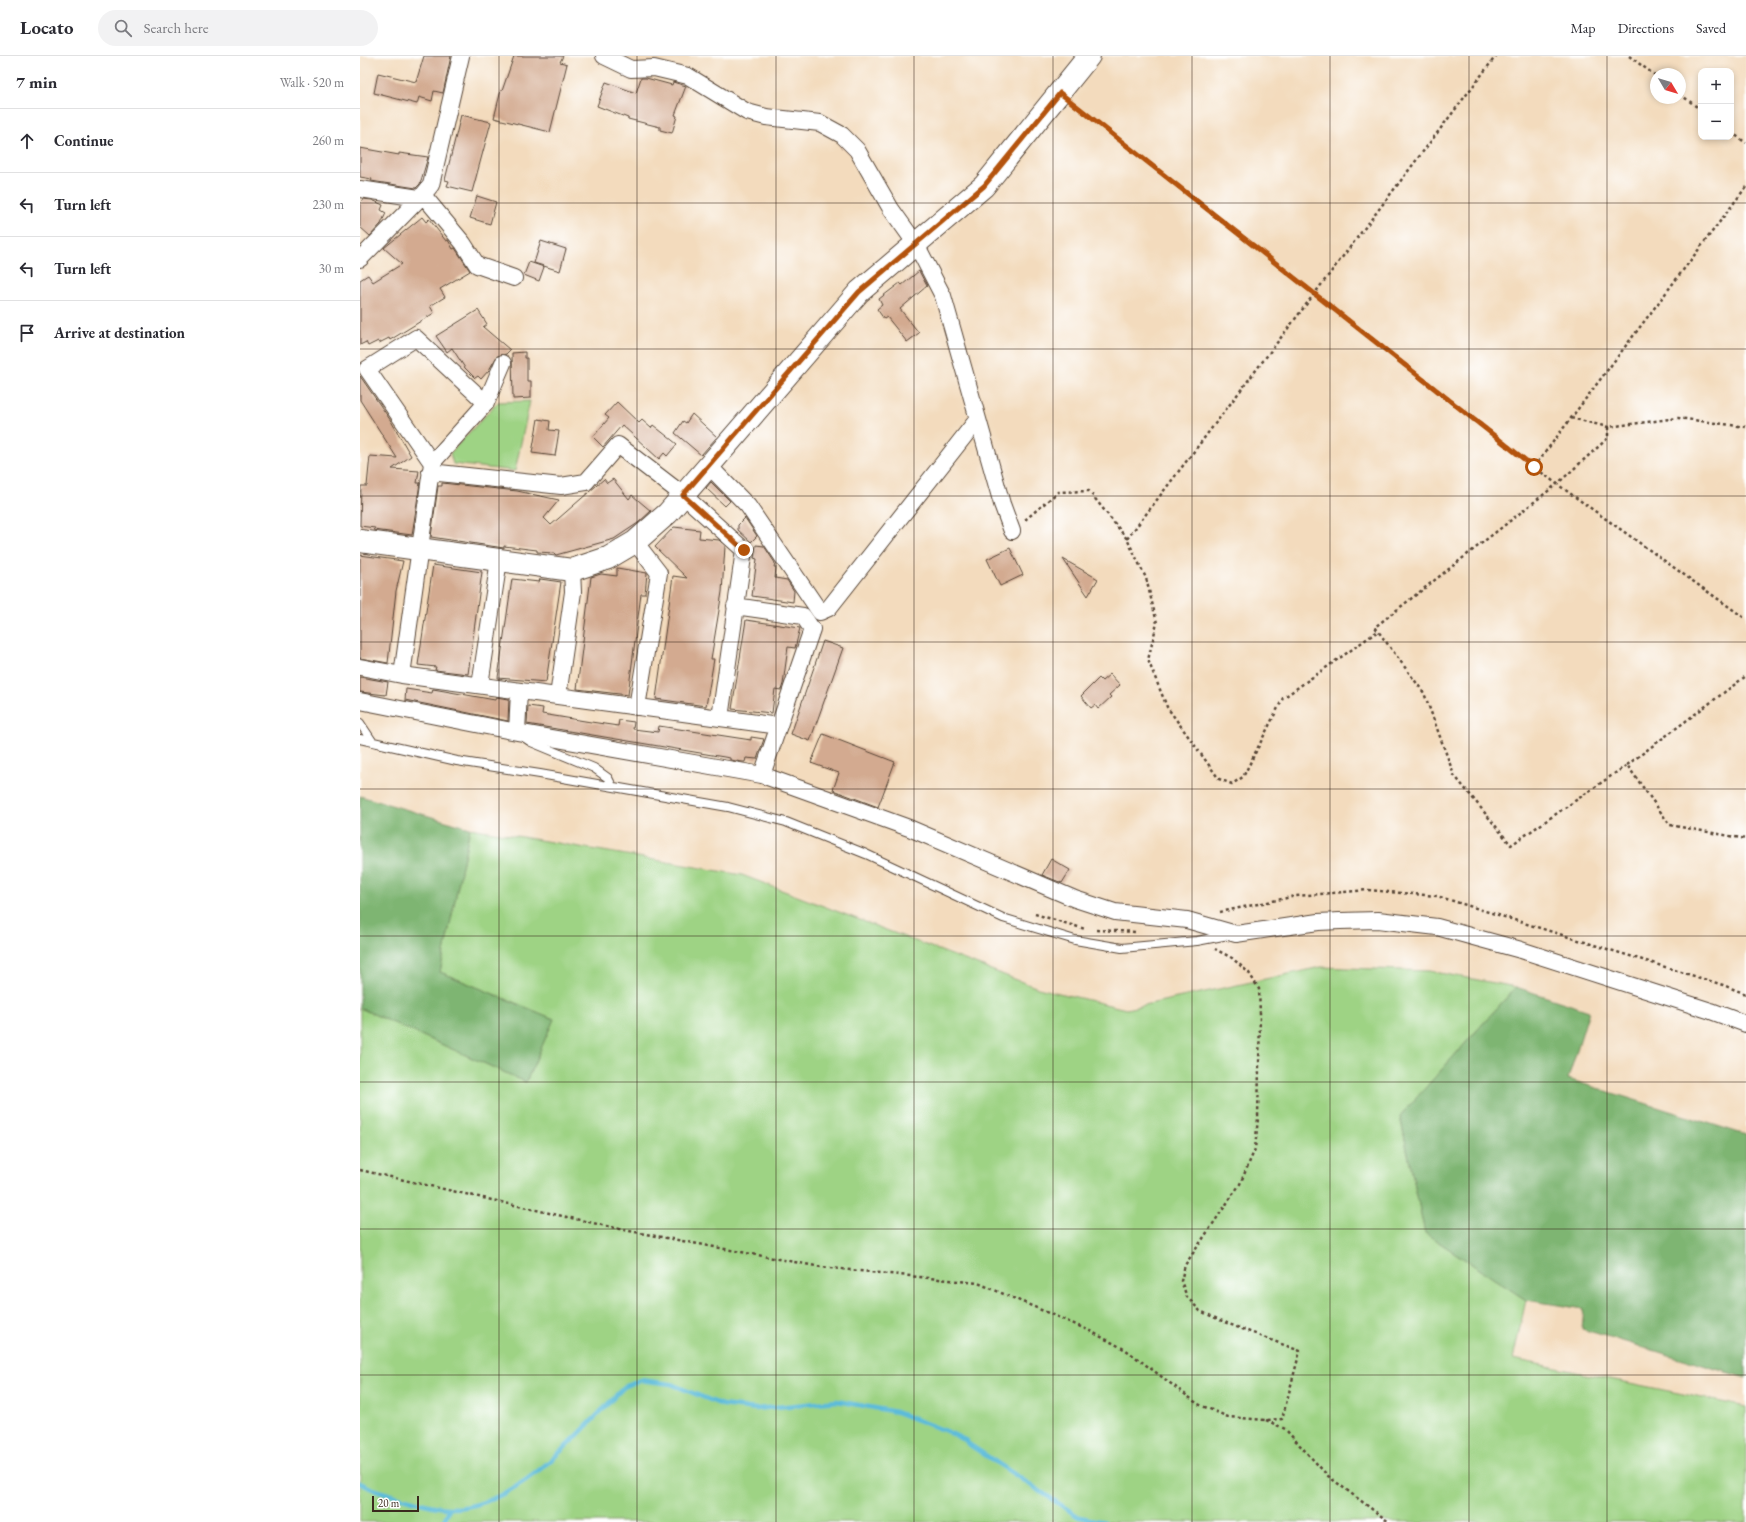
<!DOCTYPE html>
<html lang="en">
<head>
<meta charset="utf-8">
<style>
  body { margin:0; font-family:"EB Garamond",serif; background:#f2f2f3; color:#2b2b33 }
  .controls { position:absolute; right:12px; top:12px; display:grid; overflow:hidden; border-radius:8px; box-shadow:0 2px 6px #0003 }
  .controls button { width:36px; height:36px; display:grid; place-items:center; padding:0; border:0; border-bottom:1px solid #e1e1e2; background:#fff; color:#2b2b33; font:20px sans-serif }
  .compass { position:absolute; left:1290px; top:12px; width:36px; height:36px; border-radius:50%; background:#fff; box-shadow:0 2px 6px #0003; rotate:128deg }
  .scale { position:absolute; left:12px; bottom:10px; width:47px; box-sizing:border-box; padding-left:4px; border:2px solid #3b2a1e; border-top:0; font-size:11px; line-height:14px; white-space:nowrap; color:#3b2a1e; -webkit-text-stroke:3px #fff; paint-order:stroke }
  .stop { position:absolute; width:12px; height:12px; margin:-9px; border:3px solid #b45309; border-radius:50%; background:#fff }
  .stop.end { background:#b45309; border-color:#fff; box-shadow:0 1px 4px #0008 }
  .list { margin:0; padding:0; list-style:none }
  h2 { display:flex; justify-content:space-between; align-items:center; height:52px; margin:0; padding:0 16px; font-size:17px }
  h2 small { font-size:13px; font-weight:400; color:#7c7c81 }
  .list li { display:grid; grid-template-columns:26px 1fr auto; gap:12px; align-items:center; box-sizing:border-box; height:64px; padding:0 16px; border-top:1px solid #e1e1e2 }
  .list b { display:block; font-size:15px; white-space:nowrap }
  .list em { font-size:13px; font-style:normal; color:#7c7c81 }
  .icon { flex:none; width:22px; height:22px; fill:none; stroke:currentColor; stroke-width:2; stroke-linecap:round; stroke-linejoin:round }
  .map { position:relative; flex:none; width:1386px; height:1466px; overflow:hidden }
  header { display:flex; align-items:center; gap:24px; box-sizing:border-box; height:56px; padding:0 20px; background:#fff; border-bottom:1px solid #e1e1e2 }
  header strong { font-size:19px }
  nav { display:flex; gap:22px; margin-inline-start:auto; font-size:14px }
  .search { width:280px; height:36px; background:#f2f2f3; display:flex; align-items:center; gap:10px; box-sizing:border-box; padding:0 14px; border-radius:22px; color:#7c7c81; font-size:15px }
  main { display:flex }
  aside { flex:1; background:#fff }
  .map>svg:first-child { display:block }
  .green { fill:#9ed384; stroke:#6c7e51 }
  .forest { fill:#7eb572; stroke:#5c7048 }
  .lines { fill:none; stroke-linecap:round; stroke-linejoin:round }
  .stream { stroke:#5cbbda; stroke-width:4.5 }
  .building { fill:#d3aa90 }
  .lane-casing { stroke:#574536; stroke-width:10 }
  .street-casing { stroke:#574536; stroke-width:18 }
  .secondary-casing { stroke:#574536; stroke-width:24 }
  .path { stroke:#574536; stroke-width:2.5; stroke-dasharray:3 3; stroke-linecap:butt }
  .lane { stroke:#fff; stroke-width:8 }
  .street { stroke:#fff; stroke-width:16 }
  .secondary { stroke:#fff; stroke-width:22 }
  .route { stroke:#b45309; stroke-width:5 }
  .grid { fill:none; stroke:#3b2a1e; stroke-width:1; stroke-opacity:0.55 }
</style>
</head>
<body>
<header>
<strong>Locato</strong>
<div class="search"><svg class="icon" aria-label="search" viewBox="0 0 24 24"><circle cx="10" cy="10" r="6"/><path d="M15 15l6 6"/></svg>Search here</div>
<nav><a>Map</a><a>Directions</a><a>Saved</a></nav>
</header>
<main>
<aside>
<h2>7 min<small>Walk · 520 m</small></h2>
<ul class="list">
<li><svg class="icon" aria-label="ahead" viewBox="0 0 24 24"><path d="M12 20V5M6 11l6-6 6 6"/></svg><div><b>Continue</b></div><em>260 m</em></li>
<li><svg class="icon" aria-label="left" viewBox="0 0 24 24"><path d="M17 20v-9H6M10 6l-5 5 5 5"/></svg><div><b>Turn left</b></div><em>230 m</em></li>
<li><svg class="icon" aria-label="left" viewBox="0 0 24 24"><path d="M17 20v-9H6M10 6l-5 5 5 5"/></svg><div><b>Turn left</b></div><em>30 m</em></li>
<li><svg class="icon" aria-label="arrive" viewBox="0 0 24 24"><path d="M6 21V4h12l-3 4 3 4H6"/></svg><div><b>Arrive at destination</b></div></li>
</ul>
</aside>
<div class="map">
<svg width="1386" height="1466" viewBox="0 0 1386 1466">
  <rect width="100%" height="100%" fill="#fff"/>
  <filter id="ink" filterUnits="userSpaceOnUse"><feTurbulence type="fractalNoise" baseFrequency=".025" numOctaves="2"/><feDisplacementMap in="SourceGraphic" scale="8" xChannelSelector="R" yChannelSelector="G"/><feConvolveMatrix kernelMatrix="1 2 1 2 8 2 1 2 1" color-interpolation-filters="sRGB"/></filter>
  <filter id="wash" filterUnits="userSpaceOnUse"><feTurbulence type="fractalNoise" baseFrequency=".012" numOctaves="4" result="noise"/><feDisplacementMap in="SourceGraphic" scale="16" xChannelSelector="R" yChannelSelector="G"/><feGaussianBlur stdDeviation="0.9" result="paint"/><feColorMatrix in="noise" values="0 0 0 0 0 0 0 0 0 0 0 0 0 0 0 0 0 1.4 0 .05"/><feComposite in="paint" operator="in"/></filter>
  <g filter="url(#wash)">
    <rect width="100%" height="100%" fill="#f3dbbd"/>
    <!-- green -->
    <path class="green" d="M 170,345 L 155,415 L 93,408 L 90,397 L 138,346 Z
      M 110,772 L 382,819 L 678,932 L 766,953 L 961,911 L 1069,915 L 1156,931 L 1040,1060 L 1065,1177 L 1166,1244 L 1153,1303 L 1386,1351 L 1386,1466 L 0,1466 L 0,952 L 166,1026 L 194,963 L 80,916 Z"/>
    <!-- forest -->
    <path class="forest" d="M 0,740 L 110,772 L 80,916 L 194,963 L 166,1026 L 0,952 Z
      M 1156,931 L 1229,955 L 1208,1023 L 1386,1079 L 1386,1322 L 1222,1273 L 1224,1253 L 1166,1244 L 1065,1177 L 1040,1060 Z"/>
    <g class="lines">
      <!-- stream -->
      <path class="stream" d="M 0,1427 C 13,1434 31,1439 46,1443 C 60,1447 75,1452 90,1452 C 157,1453 221,1375 264,1331 L 280,1324 L 311,1328 L 362,1349 L 396,1353 L 477,1345 L 536,1356 L 586,1375 L 607,1385 L 607,1387 L 719,1461 L 745,1466
        M 83,1466 L 90,1452"/>
    </g>
    <g id="blocks">
      <!-- building -->
      <path class="building" d="M 64,0 L 91,0 L 83,37 L 74,35 L 72,45 L 59,41 L 57,48 L 14,37 L 18,17 L 56,26 Z
        M 154,0 L 203,0 L 200,6 L 207,8 L 190,76 L 134,62 L 141,34 L 142,35 Z
        M 281,22 L 286,22 L 312,29 L 313,26 L 326,30 L 315,59 L 317,60 L 312,77 L 300,74 L 300,71 L 268,63 L 268,62 L 237,50 L 246,26 L 276,37 Z
        M 101,59 L 131,66 L 112,136 L 87,130 L 89,125 L 85,124 Z
        M 0,92 L 39,99 L 39,97 L 68,101 L 60,128 L 56,132 L 11,125 L 12,123 L 0,121 Z
        M 117,140 L 136,146 L 130,168 L 110,162 Z
        M 3,143 L 12,144 L 23,149 L 21,154 L 26,157 L 21,168 L 10,180 L 0,171 L 0,148 Z
        M 62,161 L 66,166 L 69,163 L 86,185 L 88,184 L 93,193 L 95,192 L 110,215 L 80,233 L 85,241 L 70,250 L 74,257 L 30,284 L 29,282 L 19,287 L 18,285 L 8,290 L 6,286 L 0,289 L 0,224 L 8,219 L 13,226 L 42,208 L 24,192 Z
        M 181,185 L 206,193 L 200,215 L 174,207 Z
        M 169,206 L 184,211 L 179,225 L 164,219 Z
        M 559,215 L 567,230 L 540,253 L 559,277 L 547,286 L 527,261 L 524,263 L 517,253 L 522,249 L 519,243 L 540,227 L 542,229 Z
        M 118,254 L 127,268 L 123,271 L 150,294 L 146,298 L 137,300 L 129,314 L 121,323 L 118,320 L 115,322 L 105,312 L 92,292 L 87,296 L 76,280 Z
        M 165,296 L 165,302 L 167,302 L 167,325 L 171,325 L 171,342 L 153,343 L 152,297 Z
        M 0,320 L 31,365 L 51,400 L 32,413 L 59,415 L 57,427 L 60,427 L 52,479 L 14,474 L 15,472 L 0,470 L 1,430 L 7,430 L 10,400 L 37,402 L 0,344 Z
        M 257,346 L 279,367 L 282,364 L 291,372 L 293,369 L 317,388 L 307,400 L 304,397 L 299,403 L 262,369 L 243,391 L 233,381 L 249,362 L 245,359 Z
        M 332,358 L 357,381 L 341,399 L 315,377 L 323,365 L 326,367 Z
        M 178,363 L 190,365 L 189,374 L 199,375 L 195,400 L 172,397 Z
        M 244,423 L 247,427 L 253,423 L 269,443 L 272,439 L 291,455 L 278,467 L 254,483 L 196,499 L 194,497 L 177,496 L 177,494 L 144,490 L 144,492 L 71,481 L 78,430 L 82,430 L 82,427 L 157,435 L 199,444 L 184,462 L 191,469 Z
        M 351,426 L 370,445 L 365,450 L 346,432 Z
        M 385,462 L 397,480 L 391,486 L 378,474 L 378,469 Z
        M 314,471 L 340,474 L 339,482 L 359,484 L 365,490 L 362,536 L 351,603 L 354,603 L 346,650 L 296,643 L 313,520 L 327,522 L 295,491 Z
        M 396,489 L 404,490 L 415,507 L 414,511 L 416,511 L 415,522 L 427,524 L 434,535 L 433,546 L 392,540 L 397,503 L 394,502 Z
        M 650,492 L 663,519 L 640,530 L 627,503 Z
        M 0,499 L 43,505 L 36,535 L 28,607 L 0,602 Z
        M 703,503 L 738,523 L 728,540 Z
        M 73,509 L 122,516 L 108,618 L 75,614 L 76,611 L 58,609 Z
        M 257,512 L 287,517 L 285,538 L 281,538 L 268,639 L 217,633 L 231,521 L 241,518 L 257,520 Z
        M 152,523 L 179,526 L 180,523 L 201,526 L 186,626 L 138,622 Z
        M 386,564 L 440,572 L 435,592 L 428,591 L 423,628 L 421,634 L 415,633 L 412,657 L 372,653 Z
        M 463,585 L 483,592 L 450,685 L 431,678 Z
        M 750,618 L 760,629 L 749,639 L 751,641 L 738,653 L 735,649 L 731,652 L 721,640 L 739,622 L 742,625 Z
        M 0,621 L 28,626 L 26,639 L 0,636 Z
        M 46,633 L 72,637 L 73,633 L 135,644 L 136,641 L 149,643 L 148,665 L 45,644 Z
        M 168,650 L 183,652 L 182,658 L 231,666 L 258,670 L 259,664 L 274,666 L 273,673 L 298,676 L 299,670 L 391,684 L 391,681 L 404,683 L 397,703 L 386,702 L 385,706 L 382,706 L 370,704 L 370,702 L 167,668 Z
        M 463,678 L 535,706 L 518,751 L 473,734 L 479,717 L 451,707 Z
        M 691,803 L 710,814 L 702,827 L 682,819 Z"/>
    </g>
  </g>
  <g filter="url(#ink)">
    <use href="#blocks" fill-opacity="0" stroke="#574536" stroke-width="1"/>
    <g class="lines">
      <!-- lane casing -->
      <g class="lane-casing">
        <path id="lane" d="M 0,667 L 12,685
          M 162,680 L 171,686 L 234,712 L 248,722 L 252,730
          M 0,683 L 97,705 L 180,718 L 368,751 L 426,766 L 506,798 L 643,862 L 715,884 L 762,892 L 837,885 L 868,879"/>
      </g>
      <!-- street casing -->
      <g class="street-casing">
        <path id="street" d="M 244,0 L 271,13 L 294,12 L 328,20 L 387,56 L 406,61 L 460,67 L 482,79 L 497,94 L 531,153 L 556,188 L 583,240 L 642,448 L 652,475
          M 0,133 L 59,142
          M 63,139 L 103,187 L 117,209 L 154,222
          M 0,203 L 63,139 L 71,129 L 101,0
          M 72,407 L 126,347
          M 349,410 L 388,450 L 460,556 L 469,552 L 617,364
          M 70,416 L 201,430 L 226,426 L 258,389 L 323,439 L 384,494 L 360,662
          M 275,486 L 299,517 L 277,651
          M 375,550 L 443,560 L 452,573 L 402,719
          M 0,611 L 42,619 L 419,670
          M 42,619 L 72,407 L 7,313 L 56,282 L 126,347 L 143,307
          M 120,629 L 139,504
          M 198,640 L 213,536 L 212,514
          M 0,645 L 157,676 L 402,719 L 549,772 L 715,843 L 755,856 L 827,864 L 876,878 L 958,866 L 980,865 L 1018,864 L 1077,871 L 1161,894 L 1351,955 L 1386,968
          M 157,676 L 159,635"/>
      </g>
      <!-- secondary casing -->
      <g class="secondary-casing">
        <path id="secondary" d="M 0,485 L 212,514 L 248,502 L 275,486 L 308,457 L 499,236 L 624,130 L 729,0"/>
      </g>
      <!-- path -->
      <path class="path" d="M 1269,0 L 1296,20
        M 1320,38 L 1341,54
        M 714,48 L 1174,411
        M 1371,76 L 1386,87
        M 1386,131 L 1174,411 L 1197,428 L 1015,571 L 1064,637 L 1094,719 L 1151,789 L 1267,709 L 1310,769 L 1386,783
        M 1211,362 L 1248,371 L 1318,362 L 1386,371
        M 1248,371 L 1248,382 L 1197,428 L 1386,563
        M 665,464 L 698,436 L 729,435 L 767,483 L 786,522 L 797,567 L 788,604 L 807,651 L 859,723 L 872,728 L 883,721 L 923,642 L 1018,575
        M 767,483 L 1136,0
        M 1267,709 L 1386,620
        M 860,856 L 936,840 L 1007,834 L 1077,840 L 1363,929 L 1386,938
        M 675,858 L 725,873
        M 736,874 L 777,876
        M 0,1114 L 264,1174 L 461,1211 L 618,1227 L 728,1274 L 766,1294 L 838,1348 L 868,1361 L 906,1364 L 922,1363 L 940,1295 L 869,1268 L 840,1255 L 827,1241 L 821,1225 L 825,1209 L 880,1128 L 895,1093 L 898,1062 L 900,958 L 899,933 L 889,917 L 872,902 L 855,893
        M 906,1364 L 925,1373 L 968,1420 L 1029,1466"/>
      <!-- lane -->
      <use href="#lane" class="lane"/>
      <!-- street -->
      <use href="#street" class="street"/>
      <!-- secondary -->
      <use href="#secondary" class="secondary"/>
    </g>
  </g>
  <g class="lines" filter="url(#ink)">
    <!-- route -->
    <path class="route" d="M 384,494 L 323,439 L 499,236 L 624,130 L 700,37 L 1174,411"/>
  </g>
  <!-- grid -->
  <path class="grid" d="M 139,0 L 139,1466M 277,0 L 277,1466M 416,0 L 416,1466M 554,0 L 554,1466M 693,0 L 693,1466M 832,0 L 832,1466M 970,0 L 970,1466M 1109,0 L 1109,1466M 1247,0 L 1247,1466M 0,147 L 1386,147M 0,293 L 1386,293M 0,440 L 1386,440M 0,586 L 1386,586M 0,733 L 1386,733M 0,880 L 1386,880M 0,1026 L 1386,1026M 0,1173 L 1386,1173M 0,1319 L 1386,1319"/>
</svg>
<div class="controls">
<button>+</button>
<button>−</button>
</div>
<svg class="compass" viewBox="-18 -18 36 36"><path d="M0-13l5 13h-10z" fill="#e53935"/><path d="M0 13l5-13h-10z" fill="#7c7c81"/></svg>
<div class="scale">20 m</div>
<div class="stop" style="left:1174px;top:411px"></div>
<div class="stop end" style="left:384px;top:494px"></div>
</div>
</main>
</body>
</html>
